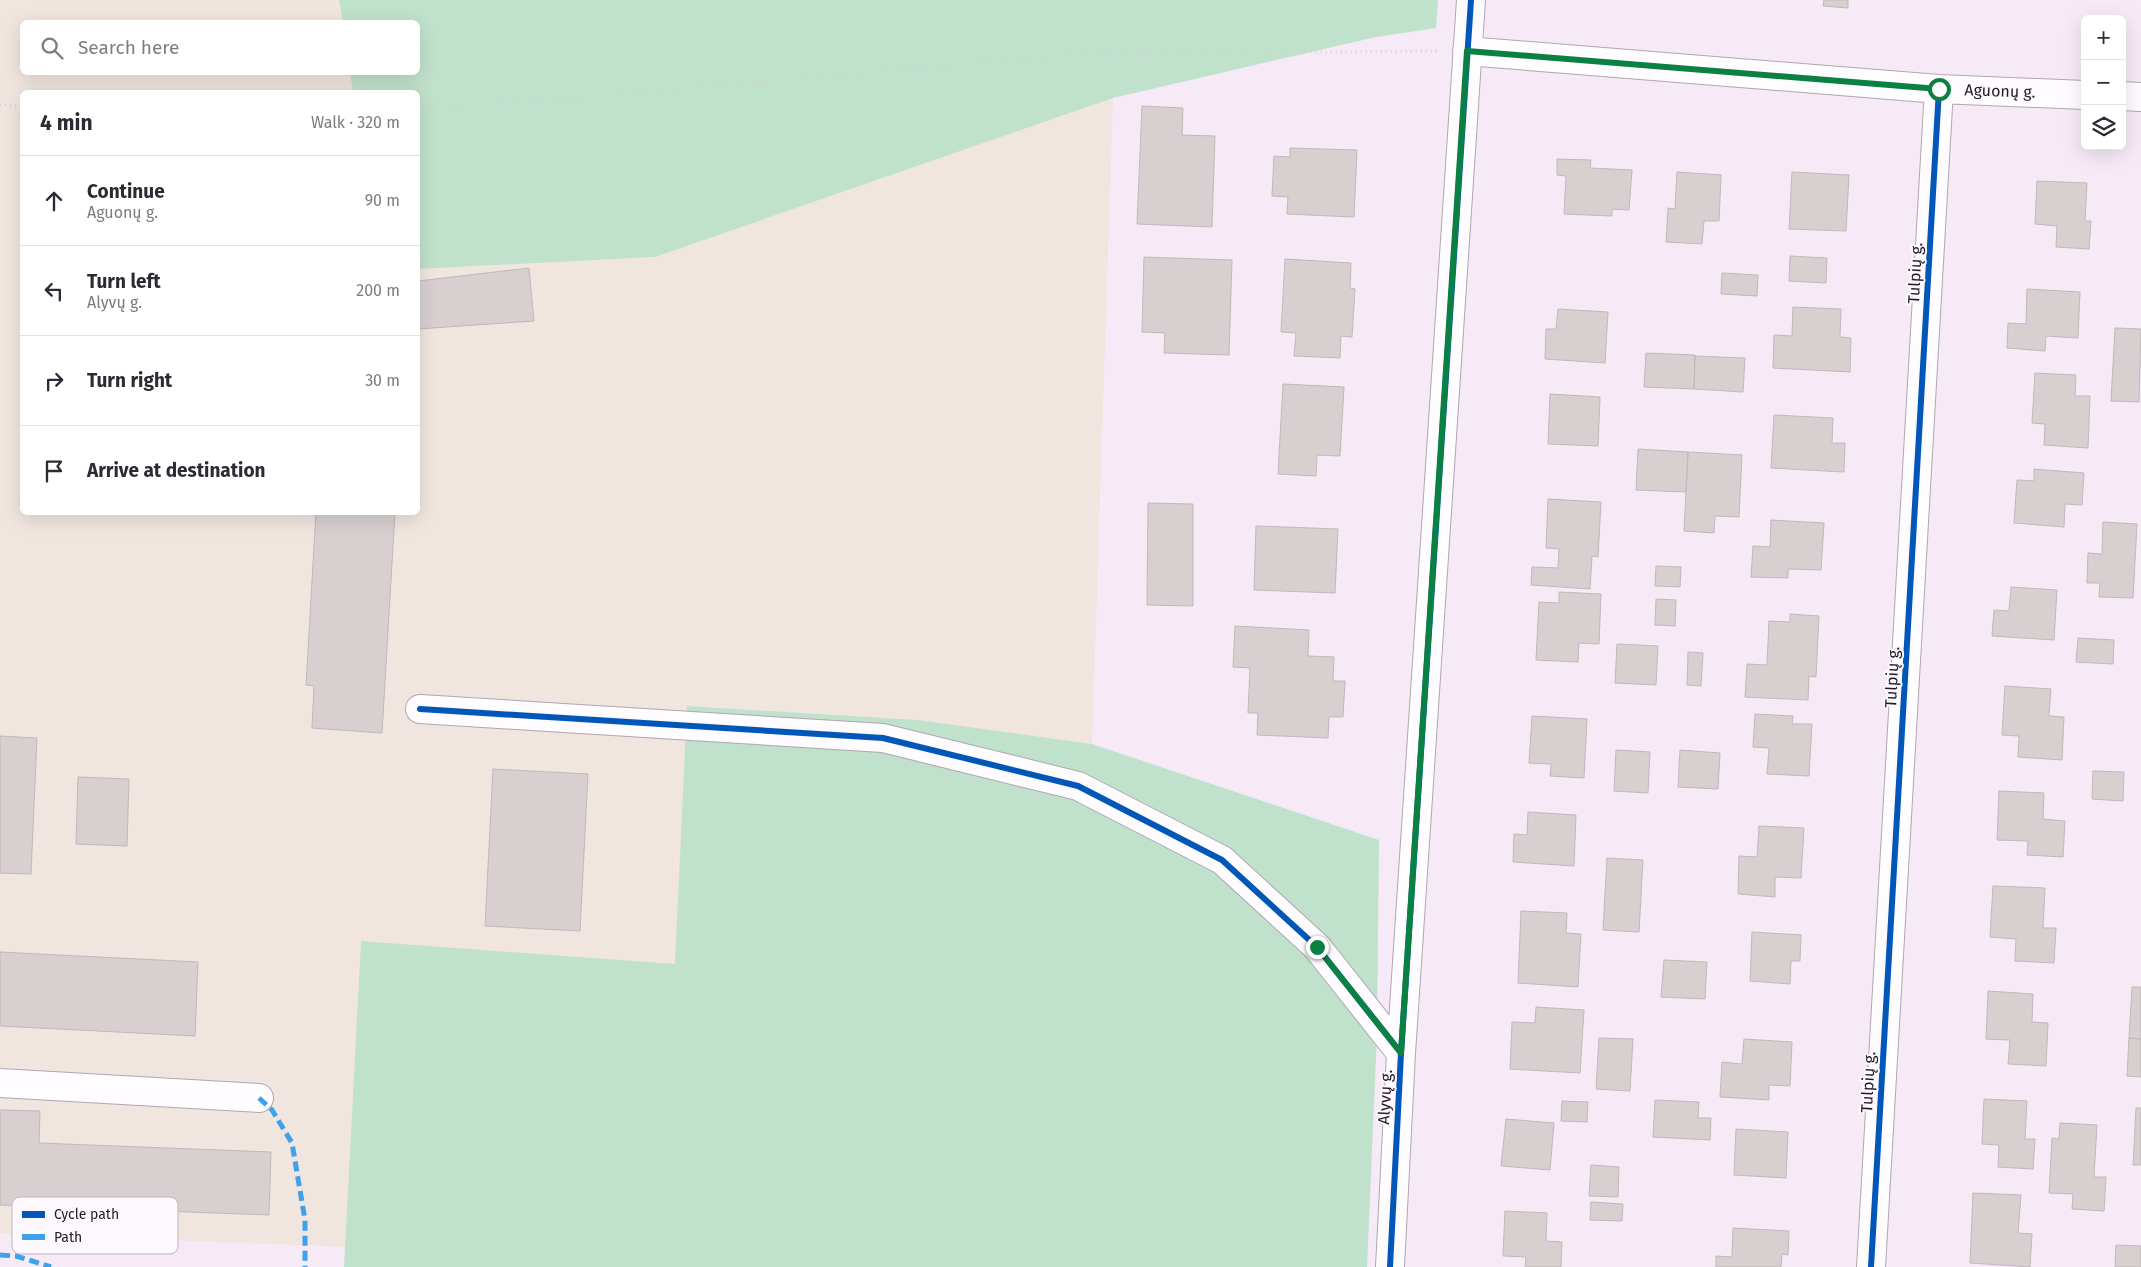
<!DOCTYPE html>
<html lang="en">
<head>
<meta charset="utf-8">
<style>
  body { margin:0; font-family:"Fira Sans",sans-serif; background:#f7f7f7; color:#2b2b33 }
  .controls { position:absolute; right:15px; top:15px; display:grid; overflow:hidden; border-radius:8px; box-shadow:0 5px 20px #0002 }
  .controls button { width:45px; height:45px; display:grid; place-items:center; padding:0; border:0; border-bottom:1px solid #e1e1e2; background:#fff; color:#2b2b33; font:25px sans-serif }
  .stop { position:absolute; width:15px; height:15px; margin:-11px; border:4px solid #0b8043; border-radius:50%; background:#fff }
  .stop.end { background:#0b8043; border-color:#fff; box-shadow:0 1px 5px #0008 }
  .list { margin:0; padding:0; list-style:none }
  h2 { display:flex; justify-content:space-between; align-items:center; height:65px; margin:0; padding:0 20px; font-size:21px }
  h2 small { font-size:16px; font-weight:400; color:#7c7c81 }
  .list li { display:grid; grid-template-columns:32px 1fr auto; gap:15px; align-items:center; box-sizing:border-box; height:90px; padding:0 20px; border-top:1px solid #e1e1e2 }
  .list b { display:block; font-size:19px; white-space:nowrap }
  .list p { margin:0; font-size:16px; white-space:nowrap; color:#7c7c81 }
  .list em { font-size:16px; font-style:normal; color:#7c7c81 }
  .icon { flex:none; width:28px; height:28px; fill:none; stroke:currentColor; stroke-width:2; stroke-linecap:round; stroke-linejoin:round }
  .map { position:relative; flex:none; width:2141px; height:1267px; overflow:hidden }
  .search { position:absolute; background:#fff; box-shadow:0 5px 20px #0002; left:20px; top:20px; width:400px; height:55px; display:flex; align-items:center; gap:12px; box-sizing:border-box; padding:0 18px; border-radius:8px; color:#7c7c81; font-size:19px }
  .panel { position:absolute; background:#fff; box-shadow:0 5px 20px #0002; left:20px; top:90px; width:400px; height:425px; border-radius:8px }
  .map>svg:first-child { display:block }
  .industrial { fill:#f0e5df }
  .green { fill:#c0e1cc }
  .building { fill:#d8d0d0; stroke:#c1b8b9 }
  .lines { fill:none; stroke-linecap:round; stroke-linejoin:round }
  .minor-casing { stroke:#b0a7b1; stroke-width:30 }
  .path { stroke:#d4d0d4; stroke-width:3; stroke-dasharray:1 4; stroke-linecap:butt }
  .minor { stroke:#fefcfe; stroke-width:28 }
  .quiet { stroke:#3ea2ea; stroke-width:5; stroke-dasharray:10 5; stroke-linecap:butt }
  .cycleway-casing { stroke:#fcf8fd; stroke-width:9 }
  .cycleway { stroke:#0057b8; stroke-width:6 }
  .route { stroke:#0b8043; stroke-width:6 }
  .labels { text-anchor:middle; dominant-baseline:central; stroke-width:4; stroke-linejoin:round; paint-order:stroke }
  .street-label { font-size:16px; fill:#221a23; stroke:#fcf8fd }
  .key { fill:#fcf8fd; stroke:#bbb5bc; stroke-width:1 }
  .key-label { font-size:14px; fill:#221a23 }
</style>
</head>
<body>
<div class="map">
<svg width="2141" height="1267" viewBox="0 0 2141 1267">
  <rect width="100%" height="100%" fill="#f5eaf6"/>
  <!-- industrial -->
  <path class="industrial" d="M 0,0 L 339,0 L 343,22 L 22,22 L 22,72 L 350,73 L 353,92 L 22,92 L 22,512 L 418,512 L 418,269 L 655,257 L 1113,98 L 1092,744 L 918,720 L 688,706 L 675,964 L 361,941 L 345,1247 L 0,1233 Z"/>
  <!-- green -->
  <path class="green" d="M 339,0 L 1438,0 L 1436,28 L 1376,37 L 1113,98 L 655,257 L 418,269 L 418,92 L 353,92 L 350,73 L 418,72 L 418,22 L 343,22 Z
    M 687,706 L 918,720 L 1092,744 L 1379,840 L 1377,1034 L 1367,1267 L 344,1267 L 361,941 L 675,964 Z"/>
  <!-- building -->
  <path class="building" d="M 1824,0 L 1848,0 L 1848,8 L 1823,6 Z
    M 1142,106 L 1183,108 L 1182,135 L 1215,136 L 1212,227 L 1137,224 Z
    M 1290,148 L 1357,150 L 1354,217 L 1287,214 L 1288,197 L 1272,196 L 1274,156 L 1290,157 Z
    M 1557,159 L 1591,160 L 1590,168 L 1632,170 L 1629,210 L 1612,209 L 1612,216 L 1564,214 L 1566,176 L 1557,175 Z
    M 1677,172 L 1721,175 L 1719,221 L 1704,221 L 1702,244 L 1666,242 L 1668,208 L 1675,209 Z
    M 1792,172 L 1849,175 L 1846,231 L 1789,229 Z
    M 2037,181 L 2087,183 L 2085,221 L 2091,221 L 2089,249 L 2056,247 L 2057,226 L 2035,224 Z
    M 1790,256 L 1827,258 L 1826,283 L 1789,281 Z
    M 1144,257 L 1232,260 L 1229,355 L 1164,353 L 1165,333 L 1142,332 Z
    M 1285,259 L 1351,263 L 1350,288 L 1355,289 L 1352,337 L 1341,336 L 1340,358 L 1294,356 L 1296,333 L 1281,332 Z
    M 529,268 L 534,321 L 418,329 L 418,281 Z
    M 1722,273 L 1758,275 L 1757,296 L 1721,294 Z
    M 2027,289 L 2080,292 L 2078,338 L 2046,336 L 2045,351 L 2007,348 L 2008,323 L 2026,324 Z
    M 1793,307 L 1841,309 L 1840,337 L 1851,338 L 1850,372 L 1773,368 L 1774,335 L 1792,336 Z
    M 1558,309 L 1608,312 L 1605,363 L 1545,359 L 1546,329 L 1556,329 Z
    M 2115,328 L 2141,329 L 2139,402 L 2111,401 Z
    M 1646,353 L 1695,355 L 1694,389 L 1644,387 Z
    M 1695,356 L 1745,358 L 1743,392 L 1694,389 Z
    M 2035,373 L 2076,375 L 2075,396 L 2090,396 L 2088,448 L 2044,445 L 2045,424 L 2032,423 Z
    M 1283,384 L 1344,387 L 1340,456 L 1317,455 L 1316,476 L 1278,474 Z
    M 1550,394 L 1600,397 L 1598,446 L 1548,444 Z
    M 1774,415 L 1833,418 L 1832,443 L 1845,443 L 1844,472 L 1771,468 Z
    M 1638,449 L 1688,452 L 1686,492 L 1636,490 Z
    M 1688,452 L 1742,455 L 1739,517 L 1715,516 L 1714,533 L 1684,531 Z
    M 2034,469 L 2084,473 L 2082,505 L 2065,504 L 2064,527 L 2014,523 L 2017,480 L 2034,481 Z
    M 1548,499 L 1601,502 L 1598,557 L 1592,556 L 1590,589 L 1531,585 L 1532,567 L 1558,568 L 1559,549 L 1546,548 Z
    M 1148,503 L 1193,504 L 1193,606 L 1147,605 Z
    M 316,512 L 395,512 L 382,733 L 312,728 L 314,686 L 306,685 Z
    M 1771,520 L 1824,523 L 1821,570 L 1788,569 L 1788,578 L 1751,577 L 1753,546 L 1770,547 Z
    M 2103,522 L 2137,524 L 2133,598 L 2099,597 L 2100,583 L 2087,583 L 2088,553 L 2102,554 Z
    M 1256,526 L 1338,529 L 1335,593 L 1254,590 Z
    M 1656,566 L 1681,567 L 1680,587 L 1655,586 Z
    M 2011,587 L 2057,590 L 2054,640 L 1992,636 L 1994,610 L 2009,611 Z
    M 1559,592 L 1601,594 L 1599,644 L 1579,643 L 1578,662 L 1536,660 L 1539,602 L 1559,603 Z
    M 1656,599 L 1676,600 L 1675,626 L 1655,625 Z
    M 1790,614 L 1819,616 L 1816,677 L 1809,676 L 1808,700 L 1745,697 L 1747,664 L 1767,665 L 1769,621 L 1790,622 Z
    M 1235,626 L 1309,630 L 1308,656 L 1334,657 L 1333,681 L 1345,681 L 1343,717 L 1329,717 L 1328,738 L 1257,735 L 1258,713 L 1248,713 L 1250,668 L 1233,667 Z
    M 2078,638 L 2114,640 L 2113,664 L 2076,662 Z
    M 1617,644 L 1658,646 L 1656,685 L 1615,683 Z
    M 1688,652 L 1703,653 L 1701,686 L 1687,685 Z
    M 2005,686 L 2051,689 L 2049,716 L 2064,717 L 2062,760 L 2018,757 L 2019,736 L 2002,735 Z
    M 1755,714 L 1793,716 L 1792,724 L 1812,724 L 1809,776 L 1767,774 L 1769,748 L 1753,747 Z
    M 1532,716 L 1587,719 L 1584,778 L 1550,776 L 1551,764 L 1529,763 Z
    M 0,736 L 37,738 L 31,874 L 0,873 Z
    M 1616,750 L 1650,752 L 1648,793 L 1614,791 Z
    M 1680,750 L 1720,753 L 1718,789 L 1678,787 Z
    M 493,769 L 588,774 L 580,931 L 485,926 Z
    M 2093,771 L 2124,772 L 2123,801 L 2092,799 Z
    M 78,777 L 129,779 L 127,846 L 76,844 Z
    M 1999,791 L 2044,793 L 2043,819 L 2065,821 L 2063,857 L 2027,855 L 2028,841 L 1997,840 Z
    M 1528,812 L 1576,815 L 1574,866 L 1513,862 L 1514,834 L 1527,835 Z
    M 1759,826 L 1804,828 L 1801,878 L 1775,877 L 1775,897 L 1738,894 L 1739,856 L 1757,857 Z
    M 1607,858 L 1643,860 L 1639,932 L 1603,930 Z
    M 1993,886 L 2045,888 L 2043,928 L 2056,928 L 2054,963 L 2015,961 L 2016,939 L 1990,937 Z
    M 1521,911 L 1567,913 L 1566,933 L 1581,934 L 1578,987 L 1518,983 Z
    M 1752,932 L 1801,935 L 1800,961 L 1791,961 L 1790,984 L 1750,981 Z
    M 0,952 L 198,962 L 195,1036 L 0,1026 Z
    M 1664,960 L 1707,962 L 1705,999 L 1661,997 Z
    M 2132,987 L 2141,987 L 2141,1039 L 2129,1038 Z
    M 1988,991 L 2033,994 L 2032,1022 L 2048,1023 L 2046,1066 L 2008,1064 L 2010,1040 L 1986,1039 Z
    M 1536,1007 L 1584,1010 L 1580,1073 L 1510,1069 L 1512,1022 L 1535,1023 Z
    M 1599,1038 L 1633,1039 L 1630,1091 L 1596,1089 Z
    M 2129,1038 L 2141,1039 L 2141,1077 L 2127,1076 Z
    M 1744,1039 L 1792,1042 L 1790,1086 L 1769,1085 L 1769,1100 L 1720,1097 L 1722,1062 L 1742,1064 Z
    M 1984,1099 L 2027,1101 L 2025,1139 L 2035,1139 L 2033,1169 L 1998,1167 L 1999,1145 L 1982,1144 Z
    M 1655,1100 L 1699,1102 L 1698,1118 L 1711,1118 L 1710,1140 L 1653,1137 Z
    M 1562,1101 L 1588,1102 L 1587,1122 L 1561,1121 Z
    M 2136,1108 L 2141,1108 L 2141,1165 L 2133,1165 Z
    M 0,1110 L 40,1111 L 39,1143 L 271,1152 L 269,1215 L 0,1205 Z
    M 1506,1119 L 1554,1123 L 1550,1170 L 1501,1166 Z
    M 2060,1123 L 2097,1125 L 2094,1177 L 2106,1177 L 2104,1211 L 2072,1209 L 2073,1194 L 2049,1193 L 2052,1138 L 2059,1139 Z
    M 1736,1129 L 1788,1132 L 1786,1178 L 1734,1175 Z
    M 1591,1165 L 1619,1167 L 1618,1197 L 1589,1196 Z
    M 1973,1193 L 2021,1195 L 2018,1233 L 2032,1234 L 2030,1267 L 1970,1263 Z
    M 1591,1202 L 1623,1204 L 1622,1221 L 1590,1220 Z
    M 1505,1211 L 1547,1213 L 1546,1241 L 1562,1242 L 1561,1267 L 1525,1267 L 1526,1257 L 1503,1256 Z
    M 1733,1228 L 1789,1231 L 1788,1255 L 1782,1254 L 1781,1267 L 1716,1267 L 1716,1256 L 1732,1257 Z
    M 2116,1245 L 2141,1246 L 2141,1267 L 2115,1267 Z"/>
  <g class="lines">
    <!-- minor casing -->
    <g class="minor-casing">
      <path id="minor" d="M 1467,51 L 1939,89 L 2085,95
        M 2122,96 L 2141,97
        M 420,709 L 883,738 L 1078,786 L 1222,860 L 1317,947 L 1401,1053
        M 0,1083 L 259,1098
        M 1390,1267 L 1401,1053 L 1471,0
        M 1871,1267 L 1939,89"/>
    </g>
    <!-- path -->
    <path class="path" d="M 0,105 L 22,106
      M 418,108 L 541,101 L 1076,54 L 1437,51"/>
    <!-- minor -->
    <use href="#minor" class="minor"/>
    <!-- quiet -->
    <path class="quiet" d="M 259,1098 L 272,1110 L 292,1143 L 305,1220 L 305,1267
      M 0,1255 L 16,1256 L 51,1267"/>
    <!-- cycleway casing -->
    <g class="cycleway-casing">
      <path id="cycleway" d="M 420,709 L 883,738 L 1078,786 L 1222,860 L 1317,947 L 1401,1053
        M 1390,1267 L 1401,1053 L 1471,0
        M 1871,1267 L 1939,89"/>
    </g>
    <!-- cycleway -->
    <use href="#cycleway" class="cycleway"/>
  </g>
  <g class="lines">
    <!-- route -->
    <path class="route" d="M 1317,947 L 1401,1053 L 1467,51 L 1939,89"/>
  </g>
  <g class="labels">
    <!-- street labels -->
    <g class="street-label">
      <text transform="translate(2000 91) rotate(2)">Aguonų g.</text>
      <text transform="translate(1915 273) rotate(-87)">Tulpių g.</text>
      <text transform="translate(1892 677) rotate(-87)">Tulpių g.</text>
      <text transform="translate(1868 1082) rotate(-87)">Tulpių g.</text>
      <text transform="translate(1385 1097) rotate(-87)">Alyvų g.</text>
    </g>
  </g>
  <!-- legend -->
  <rect x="12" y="1197" width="166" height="57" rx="8" class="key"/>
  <rect x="22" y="1211" width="23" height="7" fill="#0057b8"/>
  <rect x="22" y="1234" width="23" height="6" fill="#3ea2ea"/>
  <g class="key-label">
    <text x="54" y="1219">Cycle path</text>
    <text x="54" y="1242">Path</text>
  </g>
</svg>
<div class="controls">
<button>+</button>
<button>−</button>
<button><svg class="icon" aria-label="layers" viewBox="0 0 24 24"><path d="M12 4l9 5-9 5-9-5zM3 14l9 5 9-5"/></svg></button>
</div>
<div class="stop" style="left:1939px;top:89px"></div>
<div class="stop end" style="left:1317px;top:947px"></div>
<div class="search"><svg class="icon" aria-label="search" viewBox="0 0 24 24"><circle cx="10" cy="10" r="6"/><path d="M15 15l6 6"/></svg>Search here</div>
<section class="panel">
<h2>4 min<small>Walk · 320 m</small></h2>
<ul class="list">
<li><svg class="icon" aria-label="ahead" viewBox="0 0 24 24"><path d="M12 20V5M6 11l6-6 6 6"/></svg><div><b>Continue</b><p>Aguonų g.</p></div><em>90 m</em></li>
<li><svg class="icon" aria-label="left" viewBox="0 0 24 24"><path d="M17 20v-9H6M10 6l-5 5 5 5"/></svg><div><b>Turn left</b><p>Alyvų g.</p></div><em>200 m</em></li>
<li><svg class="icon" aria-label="right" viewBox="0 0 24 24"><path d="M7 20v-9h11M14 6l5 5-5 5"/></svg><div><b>Turn right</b></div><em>30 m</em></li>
<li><svg class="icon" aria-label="arrive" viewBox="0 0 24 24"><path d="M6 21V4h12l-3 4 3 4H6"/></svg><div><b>Arrive at destination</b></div></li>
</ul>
</section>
</div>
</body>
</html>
